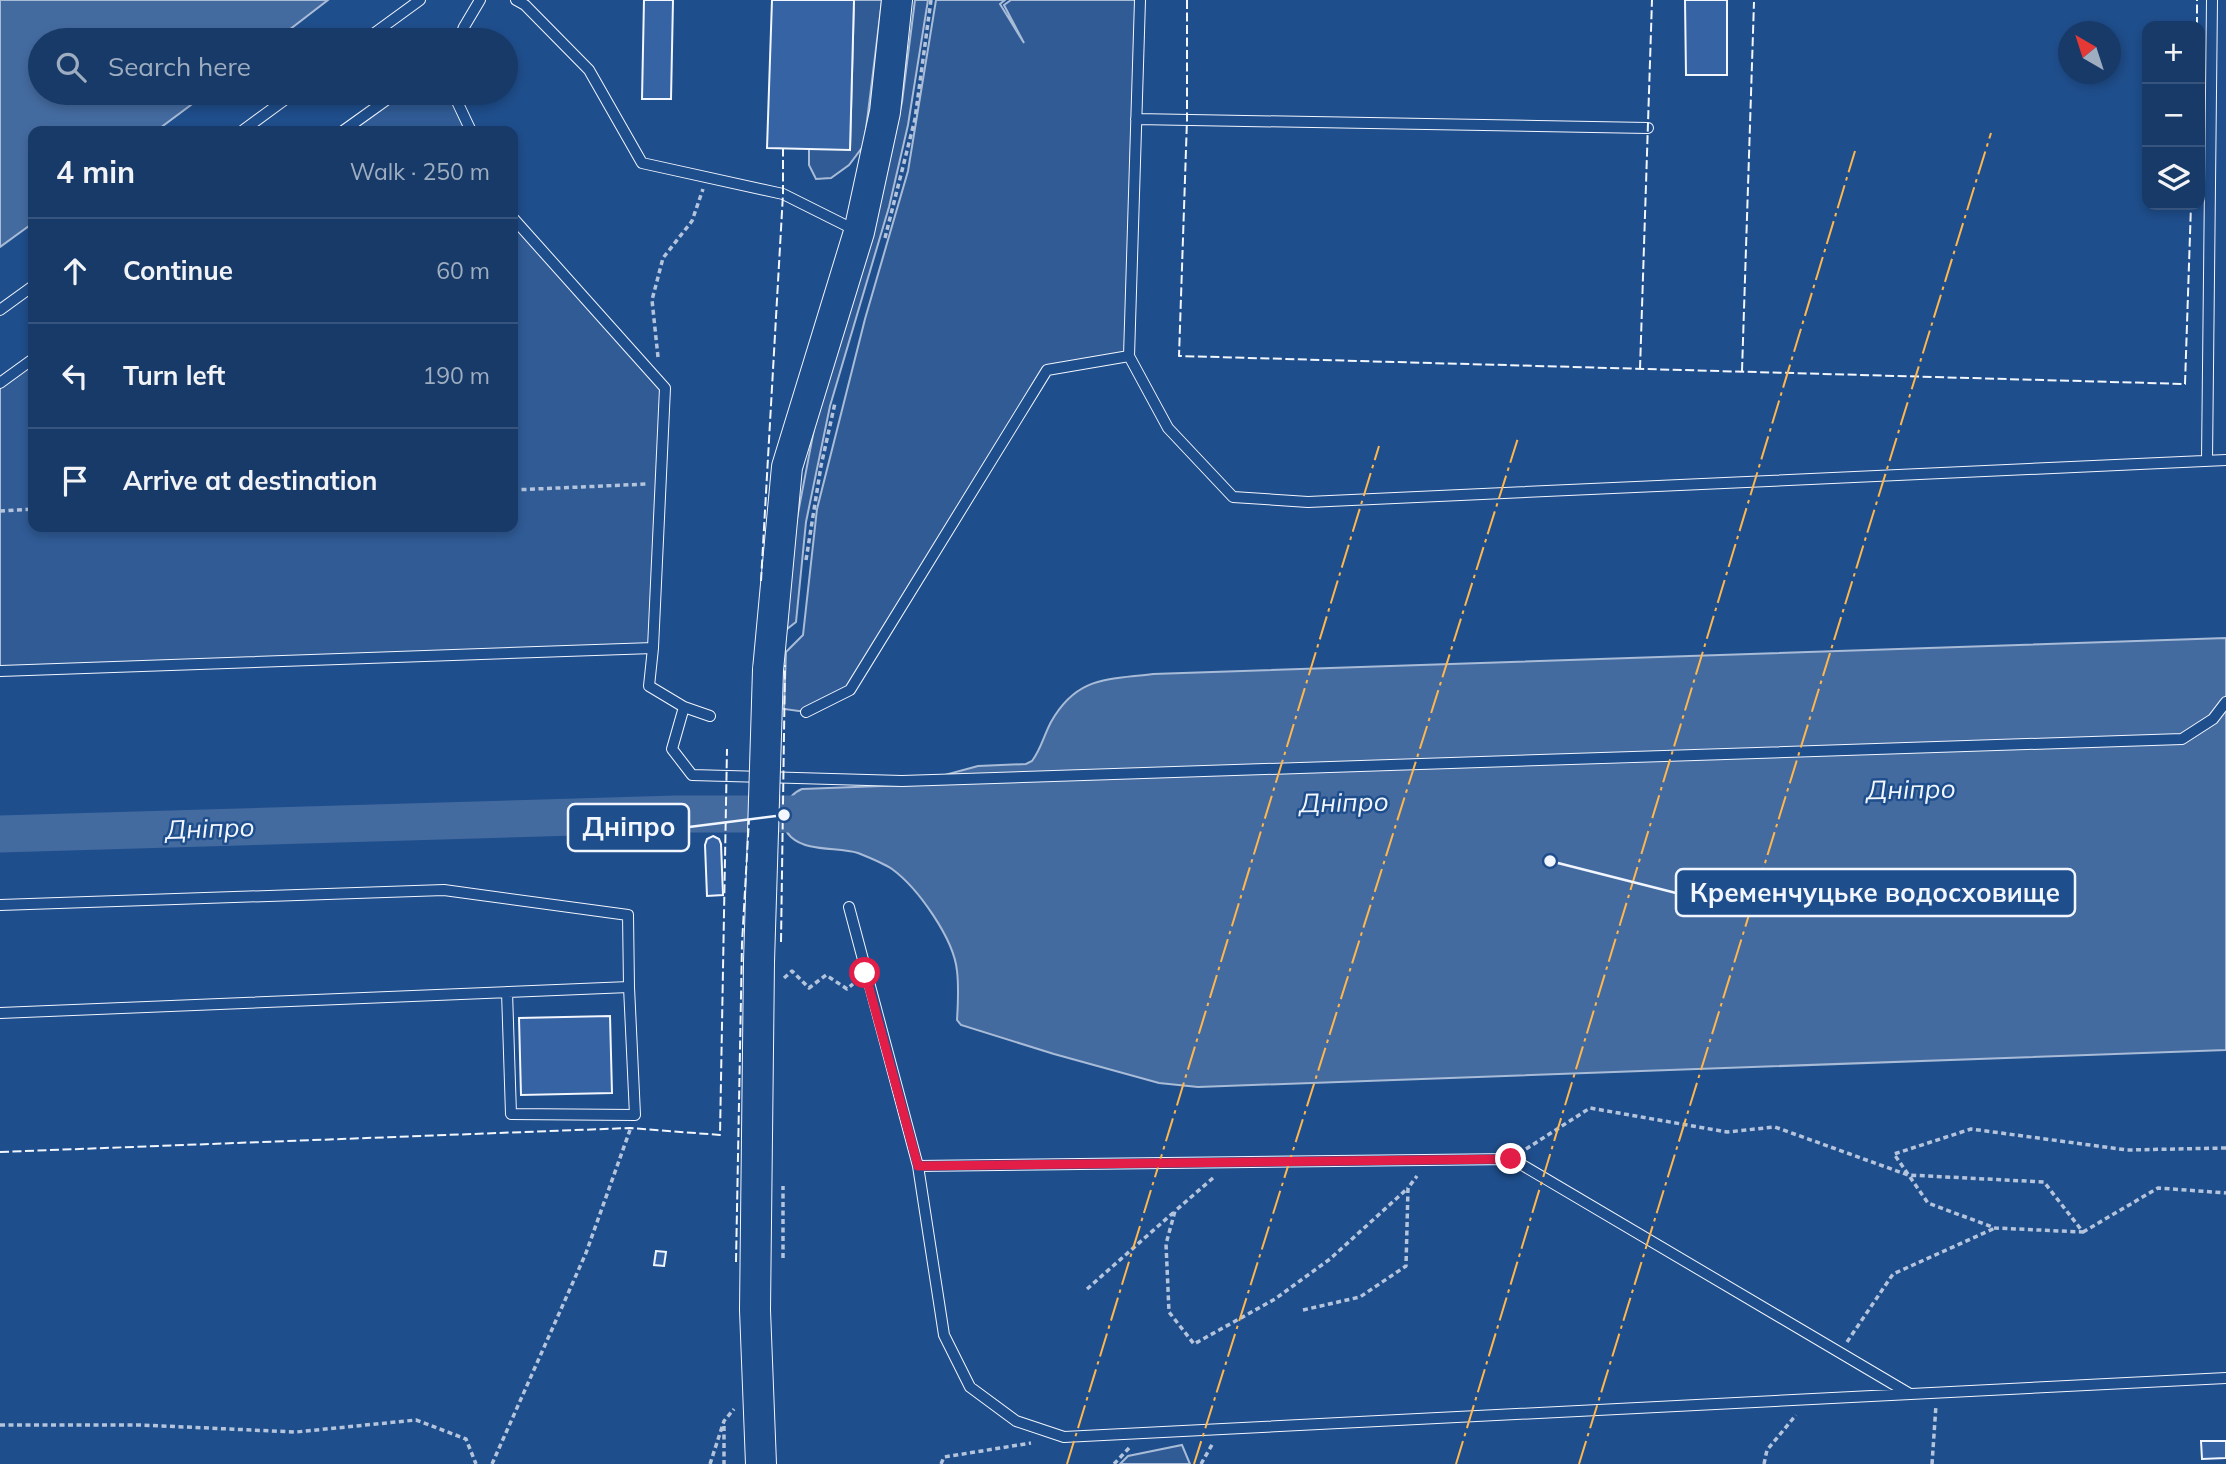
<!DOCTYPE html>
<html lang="en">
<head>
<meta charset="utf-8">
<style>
  body { margin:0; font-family:Mulish,sans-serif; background:#244571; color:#f1f3f6 }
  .controls { position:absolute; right:21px; top:21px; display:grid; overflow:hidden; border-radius:14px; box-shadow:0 4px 10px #0003 }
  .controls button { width:63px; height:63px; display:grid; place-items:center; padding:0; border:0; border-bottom:2px solid #36547d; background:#173a69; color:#f1f3f6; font:35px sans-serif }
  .compass { position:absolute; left:2058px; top:21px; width:63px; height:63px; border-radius:50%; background:#173a69; box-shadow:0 4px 10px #0003; rotate:321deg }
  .stop { position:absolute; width:21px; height:21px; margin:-16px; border:5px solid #e11d48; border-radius:50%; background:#fff }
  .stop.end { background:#e11d48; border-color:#fff; box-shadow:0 2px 7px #0008 }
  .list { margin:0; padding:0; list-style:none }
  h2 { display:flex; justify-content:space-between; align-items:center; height:91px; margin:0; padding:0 28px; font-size:30px }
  h2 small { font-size:23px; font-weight:400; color:#9eadc0 }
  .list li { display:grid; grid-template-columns:46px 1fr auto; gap:21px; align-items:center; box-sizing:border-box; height:105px; padding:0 28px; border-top:2px solid #36547d }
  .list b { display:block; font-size:26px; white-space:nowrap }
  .list em { font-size:23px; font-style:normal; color:#9eadc0 }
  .icon { flex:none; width:38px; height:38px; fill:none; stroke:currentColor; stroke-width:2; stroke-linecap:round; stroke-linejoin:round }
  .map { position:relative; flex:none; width:2226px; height:1464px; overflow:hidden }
  .search { position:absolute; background:#173a69; box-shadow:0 4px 10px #0003; left:28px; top:28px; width:490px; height:77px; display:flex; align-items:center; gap:18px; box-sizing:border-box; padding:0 24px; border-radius:38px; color:#9eadc0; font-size:26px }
  .panel { position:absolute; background:#173a69; box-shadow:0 4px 10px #0003; left:28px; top:126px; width:490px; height:406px; border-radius:14px }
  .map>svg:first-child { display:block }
  .built { fill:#305b95; stroke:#a8bbd7; stroke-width:2 }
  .water { fill:#446ba0; stroke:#a8bbd7; stroke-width:2 }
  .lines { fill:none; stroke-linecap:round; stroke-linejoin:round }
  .river { stroke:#446ba0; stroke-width:37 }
  .building { fill:#3563a3; stroke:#f2f6ff; stroke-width:2 }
  .lane-casing { stroke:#f2f6ff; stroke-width:12 }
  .primary-casing { stroke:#f2f6ff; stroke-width:32 }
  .path { stroke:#b3c4dc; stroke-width:3.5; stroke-dasharray:5 3.5; stroke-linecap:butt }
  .lane { stroke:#1f4e8c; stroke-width:10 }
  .primary { stroke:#1f4e8c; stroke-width:30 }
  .primary-bridge-casing { stroke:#f2f6ff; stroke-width:32; stroke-linecap:butt }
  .primary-bridge { stroke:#1f4e8c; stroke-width:30 }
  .fence { stroke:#f2f6ff; stroke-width:2; stroke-dasharray:9 3.5; stroke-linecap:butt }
  .power { stroke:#ffb74d; stroke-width:2; stroke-dasharray:24 5 3.5 5; stroke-linecap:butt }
  .route { stroke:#e11d48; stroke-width:9 }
  .labels { text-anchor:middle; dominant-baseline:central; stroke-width:5; stroke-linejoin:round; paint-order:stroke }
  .water-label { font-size:26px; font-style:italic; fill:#f2f6ff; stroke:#1f4e8c }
  .leader { fill:none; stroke:#f2f6ff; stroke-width:2.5 }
  .callout-dot { fill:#f2f6ff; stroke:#1f4e8c; stroke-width:2.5 }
  .callout { fill:#1f4e8c; stroke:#f2f6ff; stroke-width:2.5 }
  .callout-label { font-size:26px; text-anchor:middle; font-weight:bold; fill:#f2f6ff }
</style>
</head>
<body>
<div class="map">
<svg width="2226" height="1464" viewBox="0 0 2226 1464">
  <rect width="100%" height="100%" fill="#1f4e8c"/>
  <!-- built -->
  <path class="built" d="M 854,0 L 882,0 L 864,145 L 849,165 L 831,178 L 816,179 L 809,165 L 809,149 L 850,149 Z
    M 915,0 L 928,0 L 908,125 L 889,207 L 830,406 L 806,522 L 796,622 L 787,629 L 791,550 L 820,398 L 888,166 L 902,102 Z
    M 936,0 L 1005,0 L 1000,4 L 1024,43 L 1004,5 L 1011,0 L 1140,0 L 1129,356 L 1047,370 L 850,690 L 806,712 L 784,709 L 786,652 L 803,635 L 817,509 L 865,319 L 908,171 Z
    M 396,93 L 453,93 L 471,131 L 343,131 Z
    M 513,218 L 665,388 L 653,648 L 0,671 L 0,383 L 33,359 L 33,527 L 513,527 Z
    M 1182,1445 L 1190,1464 L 1120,1464 L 1128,1456 Z"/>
  <!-- water -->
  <path class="water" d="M 0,0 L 328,0 L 276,40 L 40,40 L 40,93 L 207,93 L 156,131 L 33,131 L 33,223 L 0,247 Z
    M 2226,638 L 2226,1050 L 1198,1087 L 1159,1083 L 1054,1054 L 961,1025 L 957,1020 C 958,1004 959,987 957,971 C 954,939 918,888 892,869 C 883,863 868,857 858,853 C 838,847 807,852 791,837 C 776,822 784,796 802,789 L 908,785 L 978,766 L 1026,764 L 1032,761 C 1041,749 1044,735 1051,722 C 1077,676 1107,680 1153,674 Z"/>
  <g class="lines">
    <!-- river -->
    <path class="river" d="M 0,834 L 676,814 L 832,814"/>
  </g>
  <!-- building -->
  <path class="building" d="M 644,0 L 673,0 L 671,99 L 642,99 Z
    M 772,0 L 854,0 L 850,150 L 767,148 Z
    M 1685,0 L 1727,0 L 1727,75 L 1686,75 Z
    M 713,836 L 719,839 L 721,844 L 723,895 L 707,896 L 705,845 L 707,839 Z
    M 610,1016 L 612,1093 L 521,1095 L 519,1018 Z
    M 656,1251 L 666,1252 L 664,1266 L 654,1265 Z
    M 2201,1441 L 2226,1441 L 2226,1458 L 2202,1459 Z"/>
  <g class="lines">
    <!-- lane casing -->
    <g class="lane-casing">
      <path id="lane" d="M 516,0 L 525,5 L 589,70 L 642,163 L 783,194 L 855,230
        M 1140,0 L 1129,356 L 1168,428 L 1233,497 L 1308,502 L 2226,460
        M 365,40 L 420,0
        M 459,40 L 464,27 L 480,0
        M 453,93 L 471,131
        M 1136,119 L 1648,128
        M 242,131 L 294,93
        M 343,131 L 396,93
        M 0,310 L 33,286
        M 0,383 L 33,359
        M 2207,460 L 2212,0
        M 653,648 L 649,686 L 684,707 L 710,716
        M 0,671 L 653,648 L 665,388 L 513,218
        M 684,707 L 672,749 L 692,775 L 902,781 L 2182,739 L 2213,719 L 2226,702
        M 806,712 L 850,690 L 1047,370 L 1129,356
        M 0,905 L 444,890 L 628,915 L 629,987
        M 849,907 L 918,1166 L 944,1335 L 970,1387 L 1016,1421 L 1064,1437 L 2226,1378
        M 0,1013 L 629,987 L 635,1115 L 511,1114 L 507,992
        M 918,1166 L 1512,1159 L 1910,1394"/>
    </g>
    <!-- primary casing -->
    <g class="primary-casing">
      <path id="primary" d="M 768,670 L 787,467 L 859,232 L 885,112 L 897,0
        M 759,962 L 755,1310 L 761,1464"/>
    </g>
    <!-- path -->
    <path class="path" d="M 885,238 L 915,119 L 931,0
      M 658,357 L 652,300 L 663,258 L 692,221 L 703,189
      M 513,490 L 648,484
      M 0,511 L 33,509
      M 806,560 L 821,466 L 835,403
      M 784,978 L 792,971 L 809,988 L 826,975 L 847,989 L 853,984
      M 1526,1149 L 1590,1108 L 1727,1132 L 1775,1127 L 1908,1175 L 2044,1182 L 2083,1232 L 1995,1228 L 1928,1203 L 1894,1154 L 1971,1129 L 2127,1150 L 2226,1148
      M 1213,1178 L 1175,1211 L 1166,1244 L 1169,1312 L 1194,1344 L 1275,1299 L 1330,1259 L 1408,1188
      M 2083,1232 L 2158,1188 L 2226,1193
      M 783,1258 L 783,1186
      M 1087,1289 L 1174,1212
      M 1303,1310 L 1360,1297 L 1406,1266 L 1408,1188 L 1417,1176
      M 1847,1342 L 1893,1274 L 1995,1228
      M 0,1425 L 140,1425 L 296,1432 L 416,1420 L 466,1439 L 476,1464
      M 724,1426 L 724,1464
      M 492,1464 L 586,1253 L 630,1130
      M 710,1464 L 724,1421 L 734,1409
      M 941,1464 L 944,1457 L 1031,1443
      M 1114,1464 L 1129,1448
      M 1201,1464 L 1213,1443
      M 1764,1464 L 1767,1450 L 1796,1415
      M 1932,1464 L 1936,1405"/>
    <!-- lane -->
    <use href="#lane" class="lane"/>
    <!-- primary -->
    <use href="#primary" class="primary"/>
    <!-- primary-bridge casing -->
    <g class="primary-bridge-casing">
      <path id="primary-bridge" d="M 759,962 L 768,670"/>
    </g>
    <!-- primary-bridge -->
    <use href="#primary-bridge" class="primary-bridge"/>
    <!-- fence -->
    <path class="fence" d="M 1187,0 L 1187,120 L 1179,356 L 2185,384 L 2191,205
      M 2197,26 L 2197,0
      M 1640,369 L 1652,0
      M 1742,371 L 1754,2
      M 761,581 L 783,194 L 783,148
      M 781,942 L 785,665
      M 0,1152 L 630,1128 L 720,1135 L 727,749
      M 736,1262 L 742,944 L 749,819"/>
    <!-- power -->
    <path class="power" d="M 1067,1464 L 1379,446
      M 1194,1464 L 1518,438
      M 1456,1464 L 1855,151
      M 1579,1464 L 1991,133"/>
  </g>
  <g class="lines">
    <!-- route -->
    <path class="route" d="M 865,973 L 918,1166 L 1511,1159"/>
  </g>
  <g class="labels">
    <!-- water labels -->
    <g class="water-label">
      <text transform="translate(1911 789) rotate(-1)">Дніпро</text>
      <text transform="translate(1344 802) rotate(-1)">Дніпро</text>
      <text transform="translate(210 828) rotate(-2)">Дніпро</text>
    </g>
  </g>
  <!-- callouts -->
  <path class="leader" d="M784 815L689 827M1550 861L1676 893"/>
  <g class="callout-dot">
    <circle cx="784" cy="815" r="7"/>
    <circle cx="1550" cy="861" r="7"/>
  </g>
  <g class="callout">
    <rect x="568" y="804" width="121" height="47" rx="7"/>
    <rect x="1676" y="869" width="399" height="47" rx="7"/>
  </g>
  <g class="callout-label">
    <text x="629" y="836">Дніпро</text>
    <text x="1875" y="902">Кременчуцьке водосховище</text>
  </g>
</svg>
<div class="controls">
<button>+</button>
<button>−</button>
<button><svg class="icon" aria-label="layers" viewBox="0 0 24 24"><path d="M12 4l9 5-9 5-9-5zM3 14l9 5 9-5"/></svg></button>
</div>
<svg class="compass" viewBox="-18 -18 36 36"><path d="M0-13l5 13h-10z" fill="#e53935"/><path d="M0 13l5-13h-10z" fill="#9eadc0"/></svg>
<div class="stop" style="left:865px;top:973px"></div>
<div class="stop end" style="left:1511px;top:1159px"></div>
<div class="search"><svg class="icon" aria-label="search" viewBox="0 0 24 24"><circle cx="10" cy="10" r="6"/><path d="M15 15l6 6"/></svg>Search here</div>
<section class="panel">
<h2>4 min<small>Walk · 250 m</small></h2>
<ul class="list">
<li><svg class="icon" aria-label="ahead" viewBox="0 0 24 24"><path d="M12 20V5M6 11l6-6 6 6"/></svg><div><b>Continue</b></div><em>60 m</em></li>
<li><svg class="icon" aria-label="left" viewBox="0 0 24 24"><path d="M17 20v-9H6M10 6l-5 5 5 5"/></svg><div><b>Turn left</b></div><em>190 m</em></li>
<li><svg class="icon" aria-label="arrive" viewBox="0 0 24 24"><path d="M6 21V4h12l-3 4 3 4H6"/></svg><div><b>Arrive at destination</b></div></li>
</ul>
</section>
</div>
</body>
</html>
